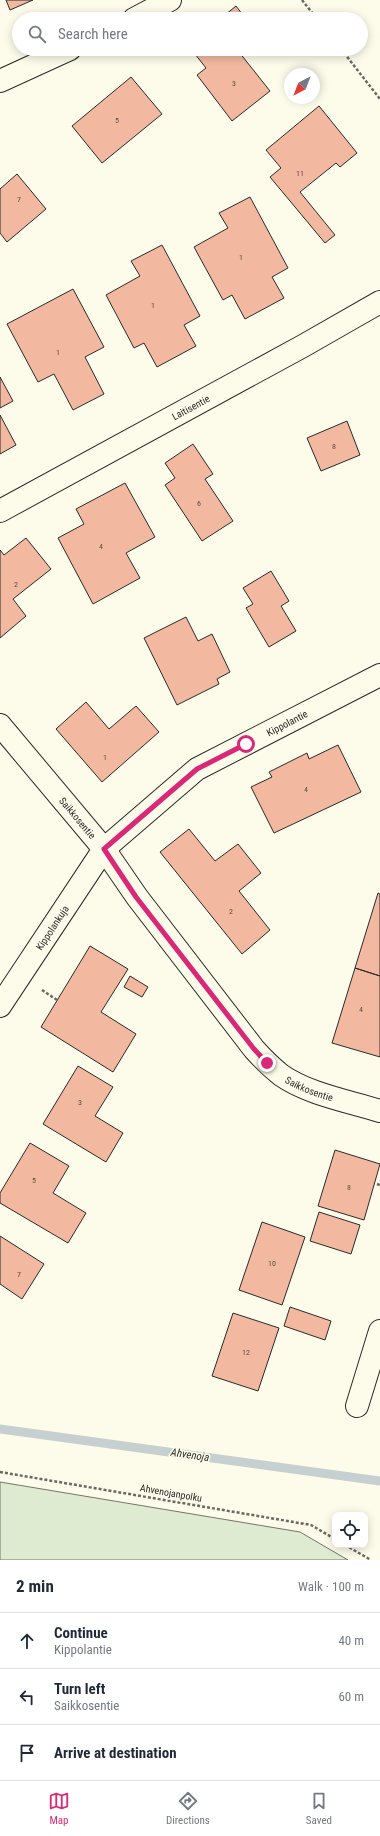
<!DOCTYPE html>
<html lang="en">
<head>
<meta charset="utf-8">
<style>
  body { margin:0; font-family:"Roboto Condensed",sans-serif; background:#f2f2f3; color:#1f2937 }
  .controls { position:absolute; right:12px; bottom:12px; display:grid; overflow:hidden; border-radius:8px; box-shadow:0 2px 10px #0003 }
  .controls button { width:36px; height:36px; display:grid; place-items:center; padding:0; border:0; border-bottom:1px solid #e0e1e3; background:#fff; color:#1f2937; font:20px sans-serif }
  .compass { position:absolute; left:284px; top:68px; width:36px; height:36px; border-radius:50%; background:#fff; box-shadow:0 2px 10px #0003; rotate:222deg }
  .stop { position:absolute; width:12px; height:12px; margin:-9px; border:3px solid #db2777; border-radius:50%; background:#fff }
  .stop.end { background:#db2777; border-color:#fff; box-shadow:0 1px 4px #0008 }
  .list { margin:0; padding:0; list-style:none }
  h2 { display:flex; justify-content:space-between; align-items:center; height:52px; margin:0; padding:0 16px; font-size:17px }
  h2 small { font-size:13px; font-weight:400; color:#747a83 }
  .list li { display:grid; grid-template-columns:26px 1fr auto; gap:12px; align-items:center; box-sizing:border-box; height:56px; padding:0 16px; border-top:1px solid #e0e1e3 }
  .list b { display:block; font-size:15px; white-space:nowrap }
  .list p { margin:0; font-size:13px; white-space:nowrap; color:#747a83 }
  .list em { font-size:13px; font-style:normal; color:#747a83 }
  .icon { flex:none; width:22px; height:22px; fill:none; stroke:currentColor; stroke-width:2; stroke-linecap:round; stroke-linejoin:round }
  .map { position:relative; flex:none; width:380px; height:1560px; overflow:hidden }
  .search { position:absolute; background:#fff; box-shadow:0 2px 10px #0003; left:12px; right:12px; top:12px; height:44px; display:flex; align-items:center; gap:10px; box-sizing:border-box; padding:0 14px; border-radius:22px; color:#747a83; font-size:15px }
  .sheet { height:220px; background:#fff }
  nav { display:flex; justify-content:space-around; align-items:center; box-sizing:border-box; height:56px; border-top:1px solid #e0e1e3; background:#fff; font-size:11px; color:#747a83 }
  nav a { display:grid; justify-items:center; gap:2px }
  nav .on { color:#db2777 }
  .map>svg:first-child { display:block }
  .green { fill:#deebd1; stroke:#74746e }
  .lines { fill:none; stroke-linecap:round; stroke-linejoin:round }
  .stream { stroke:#c7d0d0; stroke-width:9 }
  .building { fill:#f2b8a0; stroke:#2b2b2b }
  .minor-casing { stroke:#2b2b2b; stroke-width:24 }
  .path { stroke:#6a6964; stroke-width:2.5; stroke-dasharray:3 2; stroke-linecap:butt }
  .minor { stroke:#fdfbea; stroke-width:22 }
  .route { stroke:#db2777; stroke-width:5 }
  .labels { text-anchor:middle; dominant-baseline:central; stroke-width:3; stroke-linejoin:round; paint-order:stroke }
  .number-label { font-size:8px; fill:#5d4e48 }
  .street-label { font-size:10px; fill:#2b2b2b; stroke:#fdfbea }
  .water-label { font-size:11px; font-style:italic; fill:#2b2b2b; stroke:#fdfbea }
</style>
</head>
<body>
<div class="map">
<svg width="380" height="1560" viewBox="0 0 380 1560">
  <rect width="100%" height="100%" fill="#fdfbea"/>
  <!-- green -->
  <path class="green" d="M 0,1482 L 300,1532 L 348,1560 L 0,1560 Z"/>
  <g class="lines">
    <!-- stream -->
    <path class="stream" d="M 0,1429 L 380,1481"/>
  </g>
  <!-- building -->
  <path class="building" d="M 6,0 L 33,0 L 10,10 Z
    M 236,6 L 246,19 L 220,19 Z
    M 191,49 L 243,49 L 239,52 L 270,91 L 232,121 L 197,75 L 206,68 Z
    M 131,77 L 162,114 L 102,163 L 72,126 Z
    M 319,106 L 357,153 L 340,167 L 336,163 L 300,192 L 335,235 L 325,243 L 270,177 L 281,168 L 266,150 Z
    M 17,174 L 46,209 L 7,242 L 0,233 L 0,189 Z
    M 250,197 L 288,268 L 272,277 L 284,298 L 245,319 L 232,295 L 223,300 L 194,247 L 228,228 L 219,213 Z
    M 162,245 L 200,316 L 184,325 L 196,346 L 157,367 L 144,343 L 134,348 L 106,295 L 140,276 L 131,261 Z
    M 73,289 L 104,347 L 85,357 L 104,394 L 73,410 L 54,374 L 38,382 L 7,324 Z
    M 0,377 L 13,401 L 0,408 Z
    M 0,415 L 16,445 L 0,454 Z
    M 347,421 L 360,455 L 321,471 L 307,438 Z
    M 193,444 L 213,474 L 205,479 L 233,521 L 202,541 L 165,485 L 175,478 L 165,463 Z
    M 125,483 L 155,537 L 126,553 L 140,578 L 93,604 L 58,538 L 84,524 L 76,509 Z
    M 26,538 L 51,569 L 13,599 L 26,616 L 0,638 L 0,550 L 4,555 Z
    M 271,571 L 289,601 L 281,606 L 296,631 L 269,647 L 246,608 L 253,604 L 243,588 Z
    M 186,617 L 198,641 L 212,634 L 230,672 L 217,679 L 219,684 L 177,705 L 144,638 Z
    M 86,702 L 109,729 L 136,706 L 159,732 L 102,782 L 56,729 Z
    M 338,745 L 361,792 L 274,833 L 251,787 L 272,777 L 269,772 L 307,753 L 309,759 Z
    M 189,829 L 215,861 L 238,844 L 261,873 L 239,891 L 270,930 L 242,954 L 160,852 Z
    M 378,893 L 380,894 L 380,976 L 355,968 Z
    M 90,946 L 128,969 L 101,1012 L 136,1034 L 113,1072 L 41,1027 Z
    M 355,968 L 380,976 L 380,1057 L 332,1043 Z
    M 130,976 L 148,987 L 142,997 L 124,987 Z
    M 78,1066 L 113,1087 L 95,1116 L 123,1133 L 106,1162 L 43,1124 Z
    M 30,1143 L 69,1166 L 53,1193 L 86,1213 L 68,1243 L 0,1203 L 0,1193 Z
    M 335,1150 L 380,1164 L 364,1220 L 318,1206 Z
    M 319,1212 L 360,1225 L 351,1254 L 310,1241 Z
    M 262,1222 L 305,1237 L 282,1305 L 239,1290 Z
    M 0,1236 L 44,1264 L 22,1299 L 0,1284 Z
    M 290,1307 L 331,1321 L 325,1340 L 284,1326 Z
    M 233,1313 L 279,1328 L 258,1391 L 212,1376 Z"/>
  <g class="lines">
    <!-- minor casing -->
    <g class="minor-casing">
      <g id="minor">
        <path d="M 134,19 L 170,0"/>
        <path d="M 0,81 L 70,49"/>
        <path id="s1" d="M 0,511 L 303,346 L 380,302"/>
        <path id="s2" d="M 0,725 L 104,849 L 137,897 L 254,1049 C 262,1058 271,1067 281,1075 C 308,1094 348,1101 380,1111"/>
        <path id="s3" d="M 0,1006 L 104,849 L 197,769 L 380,675"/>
        <path d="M 357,1406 L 380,1331"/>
      </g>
    </g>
    <!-- path -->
    <path class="path" d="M 302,0 L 317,19
      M 341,49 L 380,99
      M 42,990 L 57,1000
      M 377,1184 L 380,1185
      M 0,1472 L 311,1525 L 335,1539
      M 345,1545 L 371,1560"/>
    <!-- minor -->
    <use href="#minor" class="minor"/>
  </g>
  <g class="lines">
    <!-- route -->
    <path class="route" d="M 246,744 L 197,769 L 104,849 L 136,897 L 254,1049 L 267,1063"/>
  </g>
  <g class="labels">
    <!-- number labels -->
    <g class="number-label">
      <text x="234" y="83">3</text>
      <text x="117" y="120">5</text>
      <text x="300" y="173">11</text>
      <text x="19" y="199">7</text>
      <text x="241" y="257">1</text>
      <text x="153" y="305">1</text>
      <text x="58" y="352">1</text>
      <text x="334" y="446">8</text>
      <text x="199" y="503">6</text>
      <text x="101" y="546">4</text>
      <text x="16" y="584">2</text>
      <text x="105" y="757">1</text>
      <text x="306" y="789">4</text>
      <text x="231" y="911">2</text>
      <text x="361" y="1009">4</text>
      <text x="80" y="1102">3</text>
      <text x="34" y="1180">5</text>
      <text x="349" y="1187">8</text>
      <text x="272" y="1263">10</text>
      <text x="19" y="1274">7</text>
      <text x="246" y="1352">12</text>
    </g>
    <!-- street labels -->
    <g class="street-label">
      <text stroke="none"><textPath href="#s1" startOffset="217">Laitisentie</textPath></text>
      <text stroke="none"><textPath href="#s3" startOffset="412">Kippolantie</textPath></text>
      <text stroke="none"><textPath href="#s2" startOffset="121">Saikkosentie</textPath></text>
      <text stroke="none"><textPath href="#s3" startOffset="94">Kippolankuja</textPath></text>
      <text stroke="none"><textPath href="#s2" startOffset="481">Saikkosentie</textPath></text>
      <text transform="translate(171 1493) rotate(10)">Ahvenojanpolku</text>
    </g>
    <!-- water labels -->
    <g class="water-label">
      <text transform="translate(190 1455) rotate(8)">Ahvenoja</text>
    </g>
  </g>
</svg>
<div class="controls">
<button><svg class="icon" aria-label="locate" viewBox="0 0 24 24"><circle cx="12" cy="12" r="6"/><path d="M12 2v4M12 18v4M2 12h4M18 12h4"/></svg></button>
</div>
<svg class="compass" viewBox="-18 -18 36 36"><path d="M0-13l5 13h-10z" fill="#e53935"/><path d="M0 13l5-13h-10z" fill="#747a83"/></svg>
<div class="stop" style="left:246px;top:744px"></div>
<div class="stop end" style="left:267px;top:1063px"></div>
<div class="search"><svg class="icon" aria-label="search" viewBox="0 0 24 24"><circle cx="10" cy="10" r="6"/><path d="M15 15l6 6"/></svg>Search here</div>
</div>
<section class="sheet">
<h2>2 min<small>Walk · 100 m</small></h2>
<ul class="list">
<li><svg class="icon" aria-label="ahead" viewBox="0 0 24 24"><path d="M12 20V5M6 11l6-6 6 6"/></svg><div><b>Continue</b><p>Kippolantie</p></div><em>40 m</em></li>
<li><svg class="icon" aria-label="left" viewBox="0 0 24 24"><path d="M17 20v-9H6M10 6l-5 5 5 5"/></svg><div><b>Turn left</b><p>Saikkosentie</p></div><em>60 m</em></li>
<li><svg class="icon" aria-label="arrive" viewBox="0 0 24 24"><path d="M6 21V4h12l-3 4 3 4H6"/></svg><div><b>Arrive at destination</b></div></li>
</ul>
</section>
<nav>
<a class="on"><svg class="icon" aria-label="map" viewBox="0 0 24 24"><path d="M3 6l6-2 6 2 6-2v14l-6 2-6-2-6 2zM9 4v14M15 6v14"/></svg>Map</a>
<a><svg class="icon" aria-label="directions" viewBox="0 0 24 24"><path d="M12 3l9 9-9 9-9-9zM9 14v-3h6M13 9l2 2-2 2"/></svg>Directions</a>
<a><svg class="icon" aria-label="saved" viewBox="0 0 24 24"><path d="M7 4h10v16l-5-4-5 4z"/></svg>Saved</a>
</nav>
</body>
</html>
